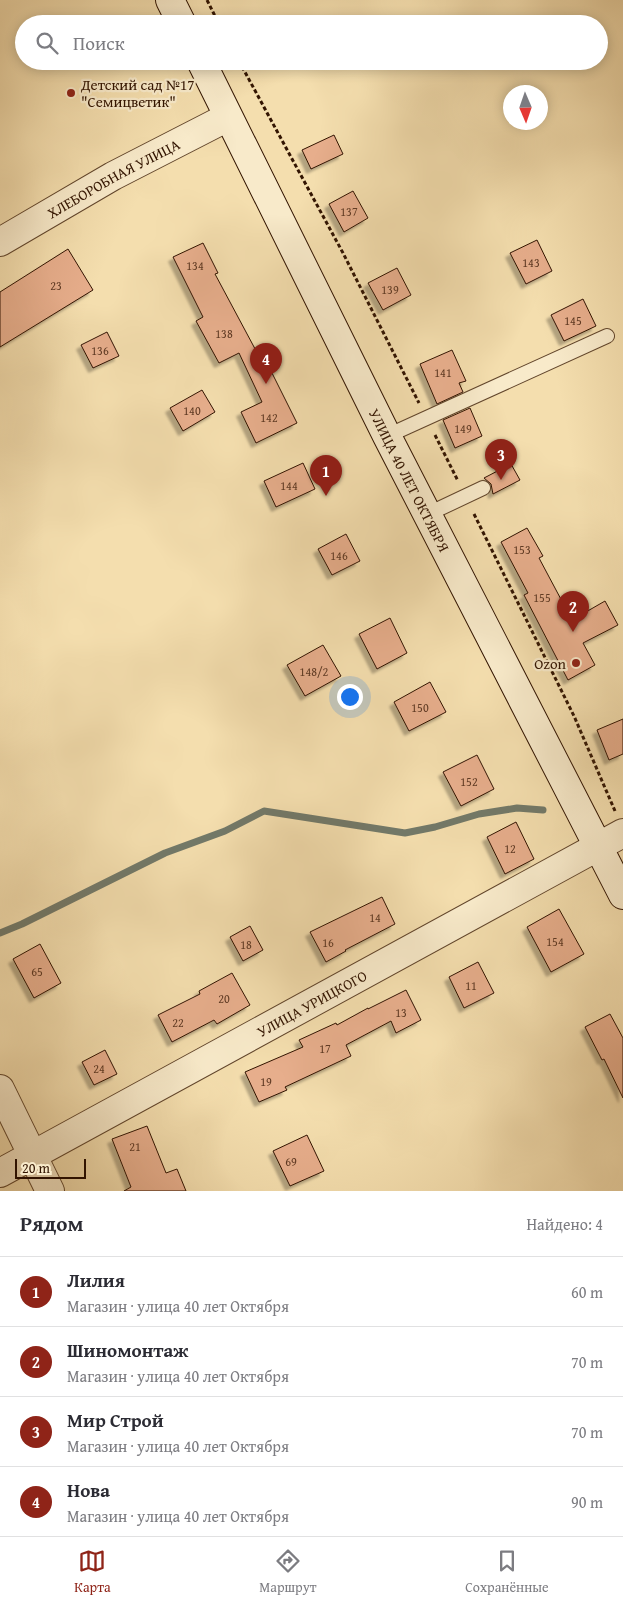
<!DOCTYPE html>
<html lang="ru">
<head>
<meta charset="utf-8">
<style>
  body { margin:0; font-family:"Gentium Book Plus",serif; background:#f2f2f3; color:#2b2b33 }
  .compass { position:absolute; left:503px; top:85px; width:45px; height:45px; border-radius:50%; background:#fff; box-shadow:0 2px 12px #0003; rotate:178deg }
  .scale { position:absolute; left:15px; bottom:12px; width:71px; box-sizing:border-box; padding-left:5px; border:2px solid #321401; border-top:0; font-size:14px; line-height:18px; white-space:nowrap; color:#321401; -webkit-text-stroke:4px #f8eaca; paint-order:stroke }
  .you { position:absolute; left:349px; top:696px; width:18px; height:18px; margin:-12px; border:4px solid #fff; border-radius:50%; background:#1a73e8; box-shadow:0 0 0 8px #1a73e833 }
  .badge { display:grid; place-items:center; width:32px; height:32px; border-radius:50%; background:#8f2418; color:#fff; font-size:16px; font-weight:700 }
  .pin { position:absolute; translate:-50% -41px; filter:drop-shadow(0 1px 2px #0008) }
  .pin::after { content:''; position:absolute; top:26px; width:18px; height:15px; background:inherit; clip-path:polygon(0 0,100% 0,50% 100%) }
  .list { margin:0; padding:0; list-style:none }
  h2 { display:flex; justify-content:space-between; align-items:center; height:65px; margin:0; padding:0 20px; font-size:21px }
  h2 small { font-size:16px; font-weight:400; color:#7c7c81 }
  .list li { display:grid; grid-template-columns:32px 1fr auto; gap:15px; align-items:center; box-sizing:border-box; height:70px; padding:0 20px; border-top:1px solid #e1e1e2 }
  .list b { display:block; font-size:19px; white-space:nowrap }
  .list p { margin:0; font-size:16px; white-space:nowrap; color:#7c7c81 }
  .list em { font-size:16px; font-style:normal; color:#7c7c81 }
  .icon { flex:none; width:28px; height:28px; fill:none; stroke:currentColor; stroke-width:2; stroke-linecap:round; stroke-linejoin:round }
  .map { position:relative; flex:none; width:623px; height:1191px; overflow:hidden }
  .search { position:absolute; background:#fff; box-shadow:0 2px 12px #0003; left:15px; right:15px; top:15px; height:55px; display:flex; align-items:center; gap:12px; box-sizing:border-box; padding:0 18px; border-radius:28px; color:#7c7c81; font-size:19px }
  .sheet { height:345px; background:#fff }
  nav { display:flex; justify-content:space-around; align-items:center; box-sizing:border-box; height:70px; border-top:1px solid #e1e1e2; background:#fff; font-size:14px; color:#7c7c81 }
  nav a { display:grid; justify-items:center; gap:2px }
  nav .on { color:#8f2418 }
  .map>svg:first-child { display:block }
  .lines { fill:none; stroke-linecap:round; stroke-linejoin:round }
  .stream { stroke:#727969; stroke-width:7 }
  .building { fill:#e7ae8c; stroke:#321401; filter:url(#shadow) }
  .lane-casing { stroke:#62462c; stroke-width:16 }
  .street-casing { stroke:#62462c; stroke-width:30 }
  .secondary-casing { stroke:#321401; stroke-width:30 }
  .path { stroke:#321401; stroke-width:3; stroke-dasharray:4 2.5; stroke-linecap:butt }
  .lane { stroke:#f8eaca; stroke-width:14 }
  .street { stroke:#f8eaca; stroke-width:28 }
  .secondary { stroke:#f8eaca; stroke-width:28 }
  .poi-dot { fill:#8f2418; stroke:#f8eaca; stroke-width:2 }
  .labels { text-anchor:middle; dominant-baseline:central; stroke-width:4.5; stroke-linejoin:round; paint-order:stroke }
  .number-label { font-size:12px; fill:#5f3a24 }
  .poi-label { font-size:15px; fill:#321401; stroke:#f8eaca; text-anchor:start }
  .street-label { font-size:15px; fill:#321401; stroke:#f8eaca }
</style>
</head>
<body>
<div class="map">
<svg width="623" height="1191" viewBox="0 0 623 1191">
  <defs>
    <filter id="shadow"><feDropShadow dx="-4.5" dy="4.5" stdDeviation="1" flood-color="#0004"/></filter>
  </defs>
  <rect width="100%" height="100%" fill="#f4deae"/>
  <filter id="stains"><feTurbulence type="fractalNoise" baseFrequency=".004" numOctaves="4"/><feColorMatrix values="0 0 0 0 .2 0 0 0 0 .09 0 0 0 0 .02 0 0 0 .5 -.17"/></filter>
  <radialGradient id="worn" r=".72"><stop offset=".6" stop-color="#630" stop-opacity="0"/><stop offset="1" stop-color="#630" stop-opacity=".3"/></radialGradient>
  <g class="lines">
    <!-- stream -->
    <path class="stream" d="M 0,933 L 22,924 L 165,853 L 225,831 L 264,811 L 405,833 L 435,827 L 479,814 L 517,808 L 543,810"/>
  </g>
  <!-- building -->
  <path class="building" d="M 334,135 L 343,154 L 311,169 L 302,150 Z
    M 353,191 L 368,218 L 344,232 L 329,204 Z
    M 537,240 L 552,271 L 526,284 L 510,253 Z
    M 203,243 L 218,273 L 215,274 L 269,375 L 272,373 L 297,423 L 256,443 L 241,412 L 262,402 L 239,353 L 219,363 L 196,321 L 203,317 L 173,257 Z
    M 68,249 L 93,290 L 0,347 L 0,292 Z
    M 397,268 L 411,295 L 383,310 L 368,283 Z
    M 583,299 L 596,326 L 564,341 L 551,315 Z
    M 107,332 L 119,356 L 93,368 L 81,345 Z
    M 452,350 L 466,381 L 459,383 L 463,392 L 437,404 L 420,364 Z
    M 202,390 L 215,412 L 183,431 L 170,408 Z
    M 470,408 L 482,436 L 455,448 L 443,420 Z
    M 303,463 L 315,489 L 276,507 L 264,481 Z
    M 511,464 L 520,480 L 493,494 L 491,484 L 484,478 Z
    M 527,528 L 543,556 L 539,558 L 572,620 L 605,601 L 618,625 L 583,643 L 595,665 L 568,680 L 524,595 L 528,593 L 501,542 Z
    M 346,534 L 360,561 L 332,575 L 318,549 Z
    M 390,618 L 407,653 L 377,669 L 359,634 Z
    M 323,645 L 341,676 L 305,696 L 287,665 Z
    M 430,682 L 446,712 L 409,731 L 394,702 Z
    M 623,719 L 623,754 L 609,760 L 597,730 Z
    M 477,755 L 494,789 L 461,806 L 443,772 Z
    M 516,822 L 534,859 L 505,874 L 487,837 Z
    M 382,897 L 395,924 L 345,950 L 346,951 L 326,962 L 310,932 Z
    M 559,909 L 584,954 L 551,972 L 527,927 Z
    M 250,926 L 263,950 L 243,961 L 230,937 Z
    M 40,944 L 61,983 L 34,998 L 13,959 Z
    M 478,962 L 494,993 L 464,1008 L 449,977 Z
    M 232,973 L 250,1005 L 217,1024 L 214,1020 L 172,1042 L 158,1015 L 200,994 L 199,991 Z
    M 406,990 L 421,1020 L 396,1033 L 391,1021 L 346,1045 L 351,1056 L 285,1087 L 287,1090 L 259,1102 L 245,1072 L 303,1047 L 299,1040 L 336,1023 L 337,1025 L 368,1008 L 368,1009 Z
    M 610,1014 L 623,1038 L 623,1098 L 604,1059 L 602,1060 L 585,1027 Z
    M 105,1050 L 117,1074 L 94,1085 L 82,1062 Z
    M 147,1126 L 166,1173 L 177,1169 L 186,1191 L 124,1191 L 131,1187 L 112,1139 Z
    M 307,1135 L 324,1171 L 290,1186 L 273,1151 Z"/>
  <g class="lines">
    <!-- lane casing -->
    <g class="lane-casing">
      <path id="lane" d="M 387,436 L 607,336
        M 428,514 L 483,488"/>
    </g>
    <!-- street casing -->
    <g class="street-casing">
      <g id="street">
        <path id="s1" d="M 0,242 L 113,176 L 228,117"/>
        <path d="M 0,1089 L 50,1191"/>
        <path id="s2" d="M 0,1173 L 623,833"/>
      </g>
    </g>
    <!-- secondary casing -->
    <g class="secondary-casing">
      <g id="secondary">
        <path d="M 170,0 L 182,24"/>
        <path id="s3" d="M 201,61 L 387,436 L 623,895"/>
      </g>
    </g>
    <!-- path -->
    <path class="path" d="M 207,0 L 219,24
      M 239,61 L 343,253 L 419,403
      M 435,435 L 458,481
      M 474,514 L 574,716 L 615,811"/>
    <!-- lane -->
    <use href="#lane" class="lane"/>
    <!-- street -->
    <use href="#street" class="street"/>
    <!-- secondary -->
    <use href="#secondary" class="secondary"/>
  </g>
  <!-- markers -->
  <g class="poi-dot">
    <circle cx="71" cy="93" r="5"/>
    <circle cx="576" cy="663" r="5"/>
  </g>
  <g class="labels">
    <!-- number labels -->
    <g class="number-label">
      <text x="349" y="211">137</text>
      <text x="531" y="262">143</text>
      <text x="195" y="265">134</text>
      <text x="56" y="285">23</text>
      <text x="390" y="289">139</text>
      <text x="573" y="320">145</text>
      <text x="224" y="333">138</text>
      <text x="100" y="350">136</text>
      <text x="443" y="372">141</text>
      <text x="192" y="410">140</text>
      <text x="269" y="417">142</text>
      <text x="463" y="428">149</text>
      <text x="289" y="485">144</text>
      <text x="522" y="549">153</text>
      <text x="339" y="555">146</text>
      <text x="542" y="597">155</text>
      <text x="314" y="671">148/2</text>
      <text x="420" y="707">150</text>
      <text x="469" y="781">152</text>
      <text x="510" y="848">12</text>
      <text x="375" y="917">14</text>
      <text x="555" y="941">154</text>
      <text x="328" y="942">16</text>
      <text x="246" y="944">18</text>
      <text x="37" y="971">65</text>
      <text x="471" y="985">11</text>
      <text x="224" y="998">20</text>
      <text x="401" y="1012">13</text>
      <text x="178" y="1022">22</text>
      <text x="325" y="1048">17</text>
      <text x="99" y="1068">24</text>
      <text x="266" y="1081">19</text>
      <text x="135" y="1146">21</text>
      <text x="291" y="1161">69</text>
    </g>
    <!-- poi labels -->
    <g class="poi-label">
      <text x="81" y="84">Детский сад №17<tspan x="81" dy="17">"Семицветик"</tspan></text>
      <text x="566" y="663" text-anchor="end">Ozon</text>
    </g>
    <!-- street labels -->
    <g class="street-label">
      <text stroke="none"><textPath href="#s1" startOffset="130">ХЛЕБОРОБНАЯ УЛИЦА</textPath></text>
      <text stroke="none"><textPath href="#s3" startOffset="468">УЛИЦА 40 ЛЕТ ОКТЯБРЯ</textPath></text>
      <text stroke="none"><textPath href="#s2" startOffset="355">УЛИЦА УРИЦКОГО</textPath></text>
    </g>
  </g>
  <rect width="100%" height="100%" filter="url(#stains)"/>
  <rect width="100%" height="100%" fill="url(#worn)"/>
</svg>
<svg class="compass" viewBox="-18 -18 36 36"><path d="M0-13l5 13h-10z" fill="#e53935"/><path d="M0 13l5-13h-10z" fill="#7c7c81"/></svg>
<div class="scale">20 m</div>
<div class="you"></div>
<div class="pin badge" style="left:326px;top:496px">1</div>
<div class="pin badge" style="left:573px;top:632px">2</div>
<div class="pin badge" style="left:501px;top:480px">3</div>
<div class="pin badge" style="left:266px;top:384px">4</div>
<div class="search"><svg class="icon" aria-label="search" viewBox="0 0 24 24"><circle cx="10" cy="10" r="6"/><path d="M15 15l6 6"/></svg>Поиск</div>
</div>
<section class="sheet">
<h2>Рядом<small>Найдено: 4</small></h2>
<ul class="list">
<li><span class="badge">1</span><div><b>Лилия</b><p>Магазин · улица 40 лет Октября</p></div><em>60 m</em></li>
<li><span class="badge">2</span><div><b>Шиномонтаж</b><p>Магазин · улица 40 лет Октября</p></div><em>70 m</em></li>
<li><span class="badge">3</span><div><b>Мир Строй</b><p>Магазин · улица 40 лет Октября</p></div><em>70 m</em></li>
<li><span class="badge">4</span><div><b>Нова</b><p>Магазин · улица 40 лет Октября</p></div><em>90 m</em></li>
</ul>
</section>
<nav>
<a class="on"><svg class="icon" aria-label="map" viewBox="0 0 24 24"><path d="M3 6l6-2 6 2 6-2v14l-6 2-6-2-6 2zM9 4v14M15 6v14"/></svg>Карта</a>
<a><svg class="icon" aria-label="directions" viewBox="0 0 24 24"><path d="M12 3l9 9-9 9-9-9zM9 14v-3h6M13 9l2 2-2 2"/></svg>Маршрут</a>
<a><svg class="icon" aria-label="saved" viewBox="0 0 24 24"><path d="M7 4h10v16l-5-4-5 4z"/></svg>Сохранённые</a>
</nav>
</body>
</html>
